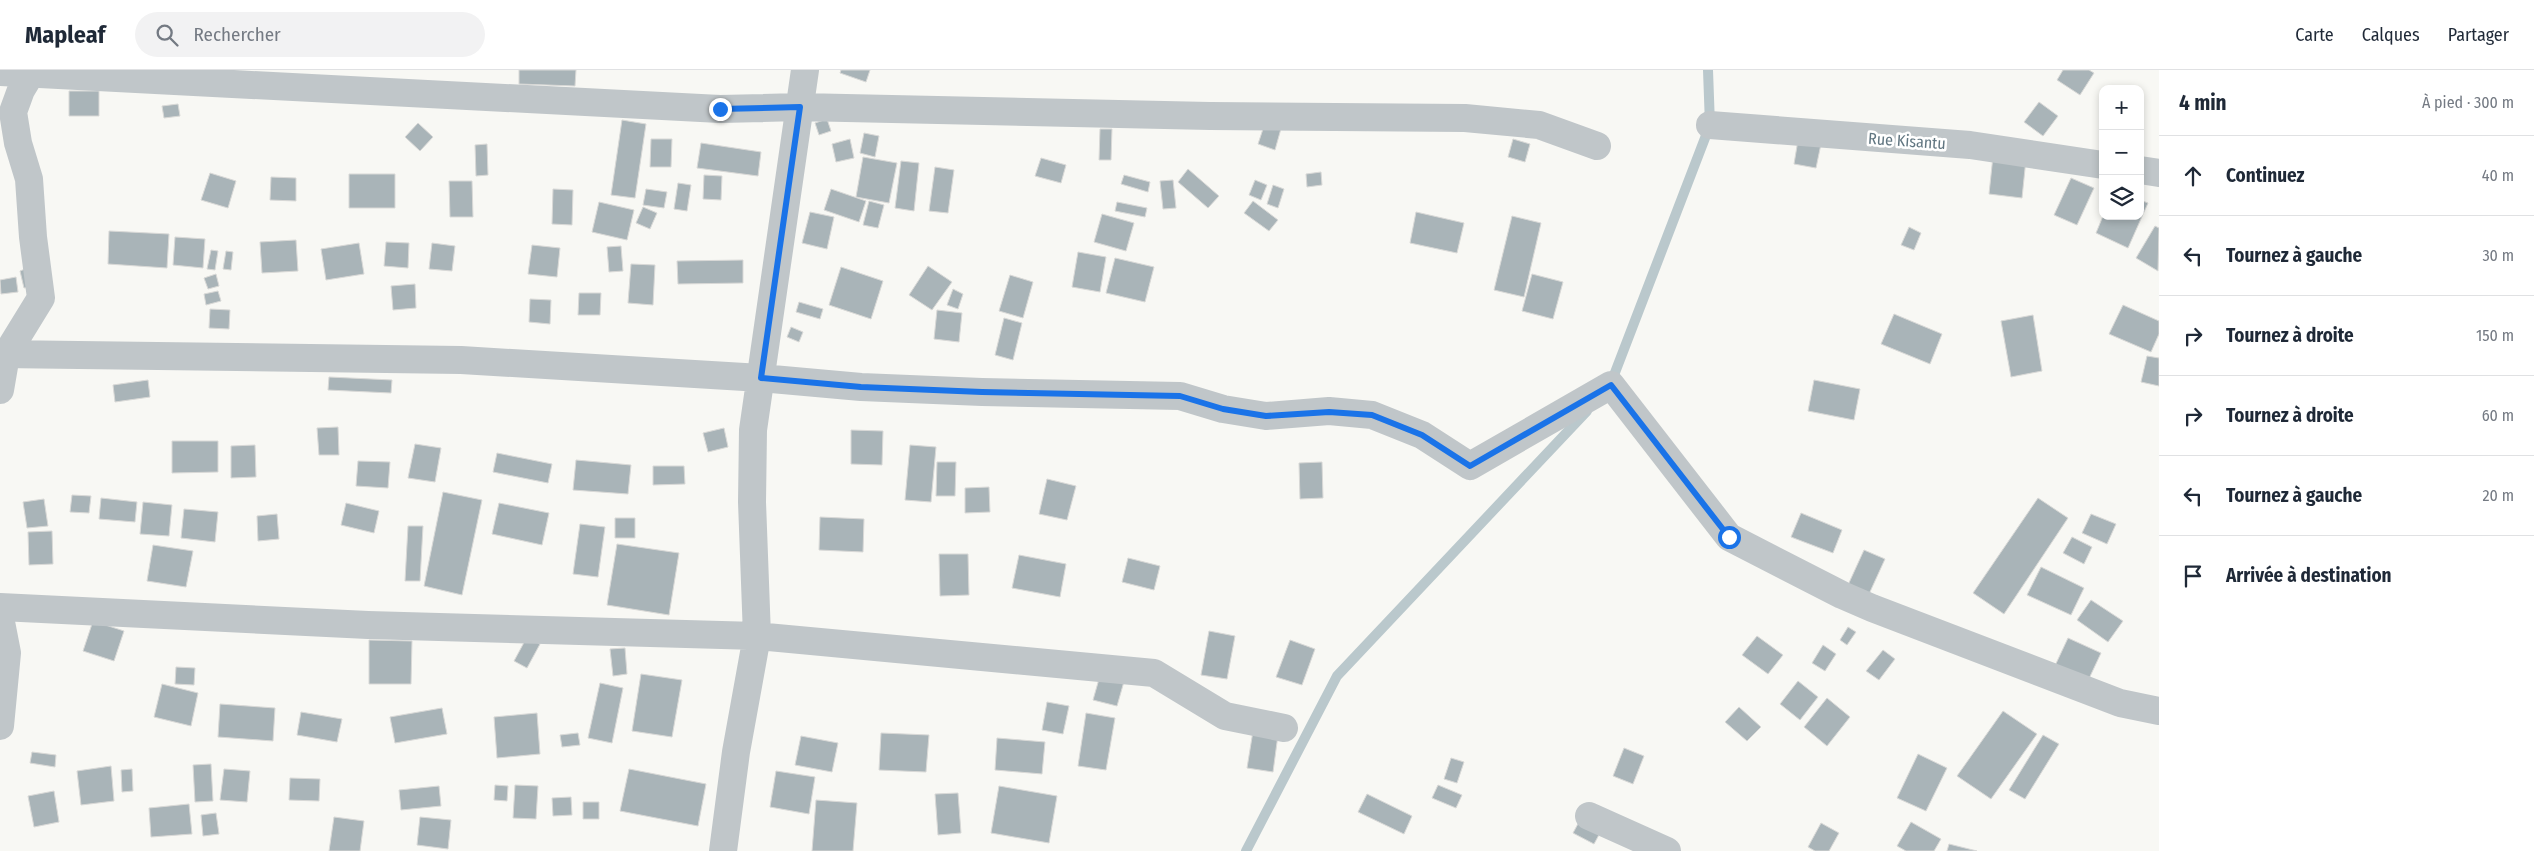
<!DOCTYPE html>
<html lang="fr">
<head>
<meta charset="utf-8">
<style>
  body { margin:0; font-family:"Fira Sans Condensed",sans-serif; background:#f2f2f3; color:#1f2937 }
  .controls { position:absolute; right:15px; top:15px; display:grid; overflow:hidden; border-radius:10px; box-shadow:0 2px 8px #0003 }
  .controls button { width:45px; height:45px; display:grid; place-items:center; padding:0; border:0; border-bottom:1px solid #e0e1e3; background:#fff; color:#1f2937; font:25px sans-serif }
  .stop { position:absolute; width:15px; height:15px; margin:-11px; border:4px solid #1a73e8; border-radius:50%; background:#fff }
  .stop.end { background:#1a73e8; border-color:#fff; box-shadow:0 1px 5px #0008 }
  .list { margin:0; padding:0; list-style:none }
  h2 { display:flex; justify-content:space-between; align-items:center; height:65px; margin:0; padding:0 20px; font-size:21px }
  h2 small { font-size:16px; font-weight:400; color:#747a83 }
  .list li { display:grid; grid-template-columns:32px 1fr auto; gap:15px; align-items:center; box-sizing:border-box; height:80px; padding:0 20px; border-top:1px solid #e0e1e3 }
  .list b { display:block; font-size:19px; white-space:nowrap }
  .list em { font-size:16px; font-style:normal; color:#747a83 }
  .icon { flex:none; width:28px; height:28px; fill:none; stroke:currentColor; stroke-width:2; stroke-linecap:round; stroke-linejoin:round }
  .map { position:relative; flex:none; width:2159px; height:781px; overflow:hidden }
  header { display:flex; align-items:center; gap:30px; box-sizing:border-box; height:70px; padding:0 25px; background:#fff; border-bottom:1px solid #e0e1e3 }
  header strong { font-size:24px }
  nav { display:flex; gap:28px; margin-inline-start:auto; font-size:18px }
  .search { width:350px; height:45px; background:#f2f2f3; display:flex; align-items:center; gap:12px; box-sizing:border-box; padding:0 18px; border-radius:28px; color:#747a83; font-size:19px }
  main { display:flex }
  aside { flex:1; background:#fff }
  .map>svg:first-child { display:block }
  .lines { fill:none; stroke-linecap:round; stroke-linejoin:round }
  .stream { stroke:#bac8cc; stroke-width:10 }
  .building { fill:#a9b4b8; stroke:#d9d9d7 }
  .minor { stroke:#c0c6c9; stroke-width:28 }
  .route { stroke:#1a73e8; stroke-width:6 }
  .labels { text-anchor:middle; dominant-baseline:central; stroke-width:5; stroke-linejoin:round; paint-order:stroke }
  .street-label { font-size:16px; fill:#617681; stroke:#fff }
</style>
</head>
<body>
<header>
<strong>Mapleaf</strong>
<div class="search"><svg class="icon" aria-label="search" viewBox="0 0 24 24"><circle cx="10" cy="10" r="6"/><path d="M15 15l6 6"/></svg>Rechercher</div>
<nav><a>Carte</a><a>Calques</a><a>Partager</a></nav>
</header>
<main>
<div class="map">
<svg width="2159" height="781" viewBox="0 0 2159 781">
  <rect width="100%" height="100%" fill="#f8f8f4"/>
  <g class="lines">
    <!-- stream -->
    <path class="stream" d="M 1611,313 L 1710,55 L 1708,0
      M 1246,781 L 1337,606 L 1587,341"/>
  </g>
  <!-- building -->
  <path class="building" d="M 519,0 L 576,0 L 575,16 L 519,14 Z
    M 841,0 L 870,0 L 866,12 L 840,3 Z
    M 2063,0 L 2089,0 L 2094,3 L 2080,25 L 2057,10 Z
    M 69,21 L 99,21 L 99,46 L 69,46 Z
    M 2039,32 L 2058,46 L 2043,66 L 2024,52 Z
    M 178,34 L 180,46 L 164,48 L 162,36 Z
    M 827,49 L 831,61 L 819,65 L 815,53 Z
    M 622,50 L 646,54 L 635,128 L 611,125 Z
    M 1266,50 L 1282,55 L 1275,80 L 1258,74 Z
    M 418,53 L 433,67 L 420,81 L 405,67 Z
    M 1100,59 L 1112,59 L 1111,90 L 1099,90 Z
    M 864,63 L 879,66 L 875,87 L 860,83 Z
    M 651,69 L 672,69 L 671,97 L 650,97 Z
    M 850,69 L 854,88 L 836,92 L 832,74 Z
    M 1513,69 L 1530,74 L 1525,92 L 1508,87 Z
    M 1798,70 L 1821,74 L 1816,98 L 1794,94 Z
    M 701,73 L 761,82 L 758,106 L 697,98 Z
    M 487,74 L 488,105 L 476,106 L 475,75 Z
    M 1993,86 L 2026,89 L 2022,128 L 1989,124 Z
    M 863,87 L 897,93 L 889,133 L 856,127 Z
    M 1041,88 L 1066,95 L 1061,113 L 1035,106 Z
    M 901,91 L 919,93 L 914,141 L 895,138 Z
    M 935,97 L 954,100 L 948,143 L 929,141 Z
    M 1188,99 L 1219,126 L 1208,138 L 1178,112 Z
    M 1321,102 L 1322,115 L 1307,117 L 1306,104 Z
    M 210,103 L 236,111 L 228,138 L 201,130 Z
    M 349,104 L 395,104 L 395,138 L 349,138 Z
    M 704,105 L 722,106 L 721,130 L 703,129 Z
    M 1124,105 L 1150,112 L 1148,122 L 1121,114 Z
    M 271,107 L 296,108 L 296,131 L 270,130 Z
    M 2071,108 L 2094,118 L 2077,155 L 2054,145 Z
    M 1173,110 L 1176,138 L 1163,139 L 1160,111 Z
    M 1255,110 L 1267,115 L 1261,130 L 1249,125 Z
    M 449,111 L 472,111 L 473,147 L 450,147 Z
    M 678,113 L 691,115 L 687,141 L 674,139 Z
    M 1273,115 L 1284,119 L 1278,138 L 1267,134 Z
    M 553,119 L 573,120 L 572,155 L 552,154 Z
    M 646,119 L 667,122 L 664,138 L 643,135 Z
    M 831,119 L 866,131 L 859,152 L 824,140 Z
    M 2140,130 L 2148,133 L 2128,178 L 2096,163 L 2103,146 L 2140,146 Z
    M 869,131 L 884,135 L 878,158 L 863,155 Z
    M 1253,131 L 1278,150 L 1269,161 L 1244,143 Z
    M 599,132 L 634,140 L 627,170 L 592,162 Z
    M 1117,132 L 1147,138 L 1145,147 L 1115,141 Z
    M 643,137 L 657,143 L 650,159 L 636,153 Z
    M 810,142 L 834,147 L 827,179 L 802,173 Z
    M 1416,142 L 1464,153 L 1457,183 L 1410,173 Z
    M 1102,144 L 1134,153 L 1126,181 L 1094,172 Z
    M 1512,146 L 1541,153 L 1524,227 L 1494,220 Z
    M 2155,156 L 2159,158 L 2158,201 L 2136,188 Z
    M 1909,157 L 1921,163 L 1914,180 L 1901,175 Z
    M 109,161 L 169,164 L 167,198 L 108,194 Z
    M 175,167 L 205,169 L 203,198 L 173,195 Z
    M 296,170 L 298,201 L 262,203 L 260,172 Z
    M 386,172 L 409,173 L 408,198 L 384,196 Z
    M 359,173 L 364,204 L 326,210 L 321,179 Z
    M 432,173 L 455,176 L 452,201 L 429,199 Z
    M 532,175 L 560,178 L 557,207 L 528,204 Z
    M 621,176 L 623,201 L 609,202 L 607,177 Z
    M 211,180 L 218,181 L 215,200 L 207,199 Z
    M 226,181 L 233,182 L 231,200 L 223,199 Z
    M 1078,182 L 1106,187 L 1100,222 L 1072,217 Z
    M 1115,188 L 1154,197 L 1145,232 L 1106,223 Z
    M 743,190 L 743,213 L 678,214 L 677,191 Z
    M 631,194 L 655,195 L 653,235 L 628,233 Z
    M 928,196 L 952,212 L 932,240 L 909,225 Z
    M 841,197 L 883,211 L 871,249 L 829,235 Z
    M 25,199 L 30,217 L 24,218 L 20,201 Z
    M 216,204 L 219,216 L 208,219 L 204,208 Z
    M 1532,204 L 1563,212 L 1553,249 L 1522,241 Z
    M 1010,205 L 1033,212 L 1023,248 L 999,241 Z
    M 16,207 L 18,222 L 1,224 L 0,210 Z
    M 415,214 L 416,238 L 393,240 L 391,216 Z
    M 953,219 L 963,224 L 958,239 L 947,235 Z
    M 218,221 L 221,231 L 206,235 L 204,224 Z
    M 579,223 L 601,223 L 600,245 L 578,245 Z
    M 530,229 L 551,230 L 550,254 L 529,252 Z
    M 799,232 L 823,239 L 820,249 L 796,242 Z
    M 2123,235 L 2159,251 L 2159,264 L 2151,282 L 2109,264 Z
    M 210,239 L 230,240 L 229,259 L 209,258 Z
    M 937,240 L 962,243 L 959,272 L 934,269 Z
    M 1894,244 L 1942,264 L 1930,294 L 1881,274 Z
    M 2033,245 L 2042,301 L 2011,307 L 2001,251 Z
    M 1004,248 L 1022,253 L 1013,290 L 995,285 Z
    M 791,257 L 803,262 L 799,272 L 787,267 Z
    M 2147,286 L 2159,288 L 2159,316 L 2141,312 Z
    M 329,307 L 392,310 L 391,323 L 328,320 Z
    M 148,310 L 150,327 L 115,332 L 113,315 Z
    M 1814,310 L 1860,319 L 1854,350 L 1808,341 Z
    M 338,357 L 339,385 L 319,385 L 317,358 Z
    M 724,358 L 728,377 L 708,382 L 703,363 Z
    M 851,360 L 883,361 L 882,395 L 851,394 Z
    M 172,371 L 218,371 L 218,402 L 172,403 Z
    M 415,374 L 441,378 L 435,412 L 408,408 Z
    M 255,375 L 256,407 L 231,408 L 231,376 Z
    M 910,375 L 936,377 L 931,432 L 905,430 Z
    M 497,383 L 552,394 L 548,413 L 493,402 Z
    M 576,390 L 631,395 L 628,424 L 573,420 Z
    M 358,391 L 390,392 L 388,418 L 356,416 Z
    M 937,392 L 956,392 L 955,426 L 936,426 Z
    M 1322,392 L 1323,428 L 1300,429 L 1299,393 Z
    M 653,396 L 684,396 L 685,414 L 653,415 Z
    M 1047,409 L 1076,416 L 1067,450 L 1039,444 Z
    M 989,417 L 990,442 L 965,443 L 965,418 Z
    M 443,422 L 482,430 L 462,525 L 424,516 Z
    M 72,425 L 91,426 L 89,443 L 70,442 Z
    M 101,428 L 137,432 L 135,452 L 99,449 Z
    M 2038,428 L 2068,448 L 2004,544 L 1973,523 Z
    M 44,429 L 48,456 L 27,458 L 23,432 Z
    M 143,432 L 172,435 L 169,466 L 140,464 Z
    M 346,433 L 379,441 L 374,463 L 341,455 Z
    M 499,433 L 549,443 L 542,475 L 492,464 Z
    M 184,439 L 218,442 L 215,472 L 181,468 Z
    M 1801,443 L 1842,460 L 1833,483 L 1791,467 Z
    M 277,444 L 279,469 L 258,471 L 257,446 Z
    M 2091,444 L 2116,454 L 2107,474 L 2082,463 Z
    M 820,447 L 864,449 L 863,482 L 819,480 Z
    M 615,448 L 635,448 L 635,468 L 615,468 Z
    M 580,454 L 605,457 L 598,507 L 573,504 Z
    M 408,456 L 423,456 L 420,511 L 405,511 Z
    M 52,461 L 53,494 L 29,495 L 28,462 Z
    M 2072,467 L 2092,477 L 2084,494 L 2063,483 Z
    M 617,474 L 679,483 L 669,545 L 607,535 Z
    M 153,475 L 193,481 L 186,517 L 147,511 Z
    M 1864,480 L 1885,489 L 1869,524 L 1848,515 Z
    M 939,484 L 968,484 L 969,525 L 940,526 Z
    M 1019,485 L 1066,494 L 1060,527 L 1012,518 Z
    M 1128,488 L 1160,496 L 1154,520 L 1122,512 Z
    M 2041,497 L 2084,518 L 2071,545 L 2027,525 Z
    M 2091,530 L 2123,551 L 2108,572 L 2077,550 Z
    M 93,551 L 124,561 L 114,591 L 83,581 Z
    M 1848,557 L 1856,562 L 1847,575 L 1840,570 Z
    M 1209,561 L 1235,566 L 1227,609 L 1201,605 Z
    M 1757,566 L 1783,585 L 1768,604 L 1742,585 Z
    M 527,567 L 540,574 L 527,598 L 514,591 Z
    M 2068,568 L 2101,583 L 2086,615 L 2053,600 Z
    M 369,570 L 412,571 L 411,614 L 369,614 Z
    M 1290,570 L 1315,579 L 1302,615 L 1276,607 Z
    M 1823,575 L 1836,584 L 1825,601 L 1812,593 Z
    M 625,578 L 627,604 L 613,606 L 610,579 Z
    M 1883,580 L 1895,589 L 1879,610 L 1866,601 Z
    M 176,597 L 195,598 L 194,615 L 175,614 Z
    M 1101,602 L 1125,608 L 1117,636 L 1093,630 Z
    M 641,604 L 682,610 L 672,667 L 632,661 Z
    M 1798,611 L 1818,627 L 1800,650 L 1780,634 Z
    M 600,613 L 623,618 L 612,673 L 588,668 Z
    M 162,614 L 198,623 L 191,656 L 154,647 Z
    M 1827,628 L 1850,647 L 1827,676 L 1804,657 Z
    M 1047,632 L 1069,636 L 1063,664 L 1042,660 Z
    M 220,634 L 275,638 L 273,671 L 218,667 Z
    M 1739,637 L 1761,657 L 1747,671 L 1725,652 Z
    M 442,638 L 447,664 L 395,673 L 390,647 Z
    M 2003,641 L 2037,664 L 1991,729 L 1957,706 Z
    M 301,642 L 342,649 L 337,672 L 297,665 Z
    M 537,643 L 540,684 L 497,688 L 494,647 Z
    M 1086,643 L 1115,648 L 1106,700 L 1078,696 Z
    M 1253,661 L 1278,665 L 1273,702 L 1247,698 Z
    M 578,663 L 580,675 L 562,677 L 560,665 Z
    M 881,663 L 929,665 L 926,702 L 879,700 Z
    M 2043,665 L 2059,674 L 2025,729 L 2009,720 Z
    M 801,666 L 838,673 L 832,702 L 795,695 Z
    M 997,668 L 1045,672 L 1042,704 L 995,700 Z
    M 1624,678 L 1644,686 L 1633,714 L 1613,706 Z
    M 32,682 L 56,685 L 55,697 L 30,693 Z
    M 1918,684 L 1947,698 L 1926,741 L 1897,728 Z
    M 1451,688 L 1464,692 L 1457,713 L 1444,709 Z
    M 211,694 L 213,731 L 195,732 L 193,695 Z
    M 111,696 L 114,731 L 81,735 L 77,701 Z
    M 132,699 L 133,721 L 122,722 L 121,700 Z
    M 224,699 L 250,701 L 247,732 L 220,730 Z
    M 629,699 L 706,714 L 698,756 L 620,741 Z
    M 776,701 L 815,707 L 809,744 L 770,737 Z
    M 290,708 L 320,709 L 319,731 L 289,730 Z
    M 495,715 L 508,716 L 507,731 L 494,730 Z
    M 515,715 L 538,716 L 536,749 L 513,748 Z
    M 1438,715 L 1462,725 L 1456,738 L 1432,728 Z
    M 439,716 L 441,736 L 401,740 L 399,720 Z
    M 999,716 L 1057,726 L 1049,773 L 991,763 Z
    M 54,721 L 59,752 L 34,757 L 28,726 Z
    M 958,723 L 961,763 L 938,765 L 935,724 Z
    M 1367,724 L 1412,746 L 1404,764 L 1358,742 Z
    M 571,727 L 572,745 L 553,746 L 552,728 Z
    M 816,730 L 857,733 L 853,781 L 812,781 Z
    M 583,732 L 599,732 L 599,749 L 583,749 Z
    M 189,734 L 192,764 L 151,767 L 149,738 Z
    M 216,743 L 219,764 L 203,766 L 201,745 Z
    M 334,747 L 364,751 L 360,781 L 329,781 Z
    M 420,747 L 451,750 L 448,779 L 417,775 Z
    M 1580,750 L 1601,761 L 1594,774 L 1573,763 Z
    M 1911,752 L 1941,769 L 1934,781 L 1906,781 L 1897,776 Z
    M 1821,753 L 1839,763 L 1829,781 L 1815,781 L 1808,777 Z
    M 1949,774 L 1977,781 L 1947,781 Z"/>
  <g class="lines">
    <!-- minor -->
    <path class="minor" d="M 0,2 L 720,39 L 800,37 L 1210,46 L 1465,48 L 1539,55 L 1597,76
      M 1710,55 L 1970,75 L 2103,95
      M 2140,100 L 2159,103
      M 0,284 L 461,290 L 761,308 L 861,317 L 982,322 L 1180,326 L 1223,339 L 1266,346 L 1329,341 L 1372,345 L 1422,365 L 1470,396 L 1611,315 L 1729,467 L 1842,525 L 1872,538 L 2120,633 L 2159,641
      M 0,320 L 6,285 L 41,228 L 33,167 L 29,109 L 18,73 L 13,42 L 21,20 L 33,0
      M 0,537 L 368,555 L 757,566 L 1154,603 L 1225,646 L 1284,658
      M 0,547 L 7,583 L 0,656
      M 1589,746 L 1667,781
      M 723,781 L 736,682 L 757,566 L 752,432 L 753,360 L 805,0"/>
  </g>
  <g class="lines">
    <!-- route -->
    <path class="route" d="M 720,39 L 800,37 L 761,308 L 861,317 L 982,322 L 1180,326 L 1223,339 L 1266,346 L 1329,342 L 1372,345 L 1422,365 L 1470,396 L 1611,315 L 1729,467"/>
  </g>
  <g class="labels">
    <!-- street labels -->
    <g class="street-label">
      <text transform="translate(1907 71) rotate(4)">Rue Kisantu</text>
    </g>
  </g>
</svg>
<div class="controls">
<button>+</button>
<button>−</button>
<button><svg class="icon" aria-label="layers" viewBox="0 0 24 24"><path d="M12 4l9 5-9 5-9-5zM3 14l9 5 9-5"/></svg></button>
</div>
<div class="stop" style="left:1729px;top:467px"></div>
<div class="stop end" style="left:720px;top:39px"></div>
</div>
<aside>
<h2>4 min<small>À pied · 300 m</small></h2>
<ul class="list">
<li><svg class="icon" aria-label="ahead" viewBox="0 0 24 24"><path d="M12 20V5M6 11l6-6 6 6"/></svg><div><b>Continuez</b></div><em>40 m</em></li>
<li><svg class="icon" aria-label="left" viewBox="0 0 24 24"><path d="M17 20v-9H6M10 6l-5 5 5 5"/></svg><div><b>Tournez à gauche</b></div><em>30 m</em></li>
<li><svg class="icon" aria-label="right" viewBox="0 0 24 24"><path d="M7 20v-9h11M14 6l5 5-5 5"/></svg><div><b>Tournez à droite</b></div><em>150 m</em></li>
<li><svg class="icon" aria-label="right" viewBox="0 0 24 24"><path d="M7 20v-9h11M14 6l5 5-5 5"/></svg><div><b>Tournez à droite</b></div><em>60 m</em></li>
<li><svg class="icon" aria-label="left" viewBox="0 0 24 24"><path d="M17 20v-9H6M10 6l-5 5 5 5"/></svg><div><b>Tournez à gauche</b></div><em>20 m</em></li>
<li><svg class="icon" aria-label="arrive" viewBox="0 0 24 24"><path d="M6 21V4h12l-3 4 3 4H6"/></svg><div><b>Arrivée à destination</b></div></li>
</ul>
</aside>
</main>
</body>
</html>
